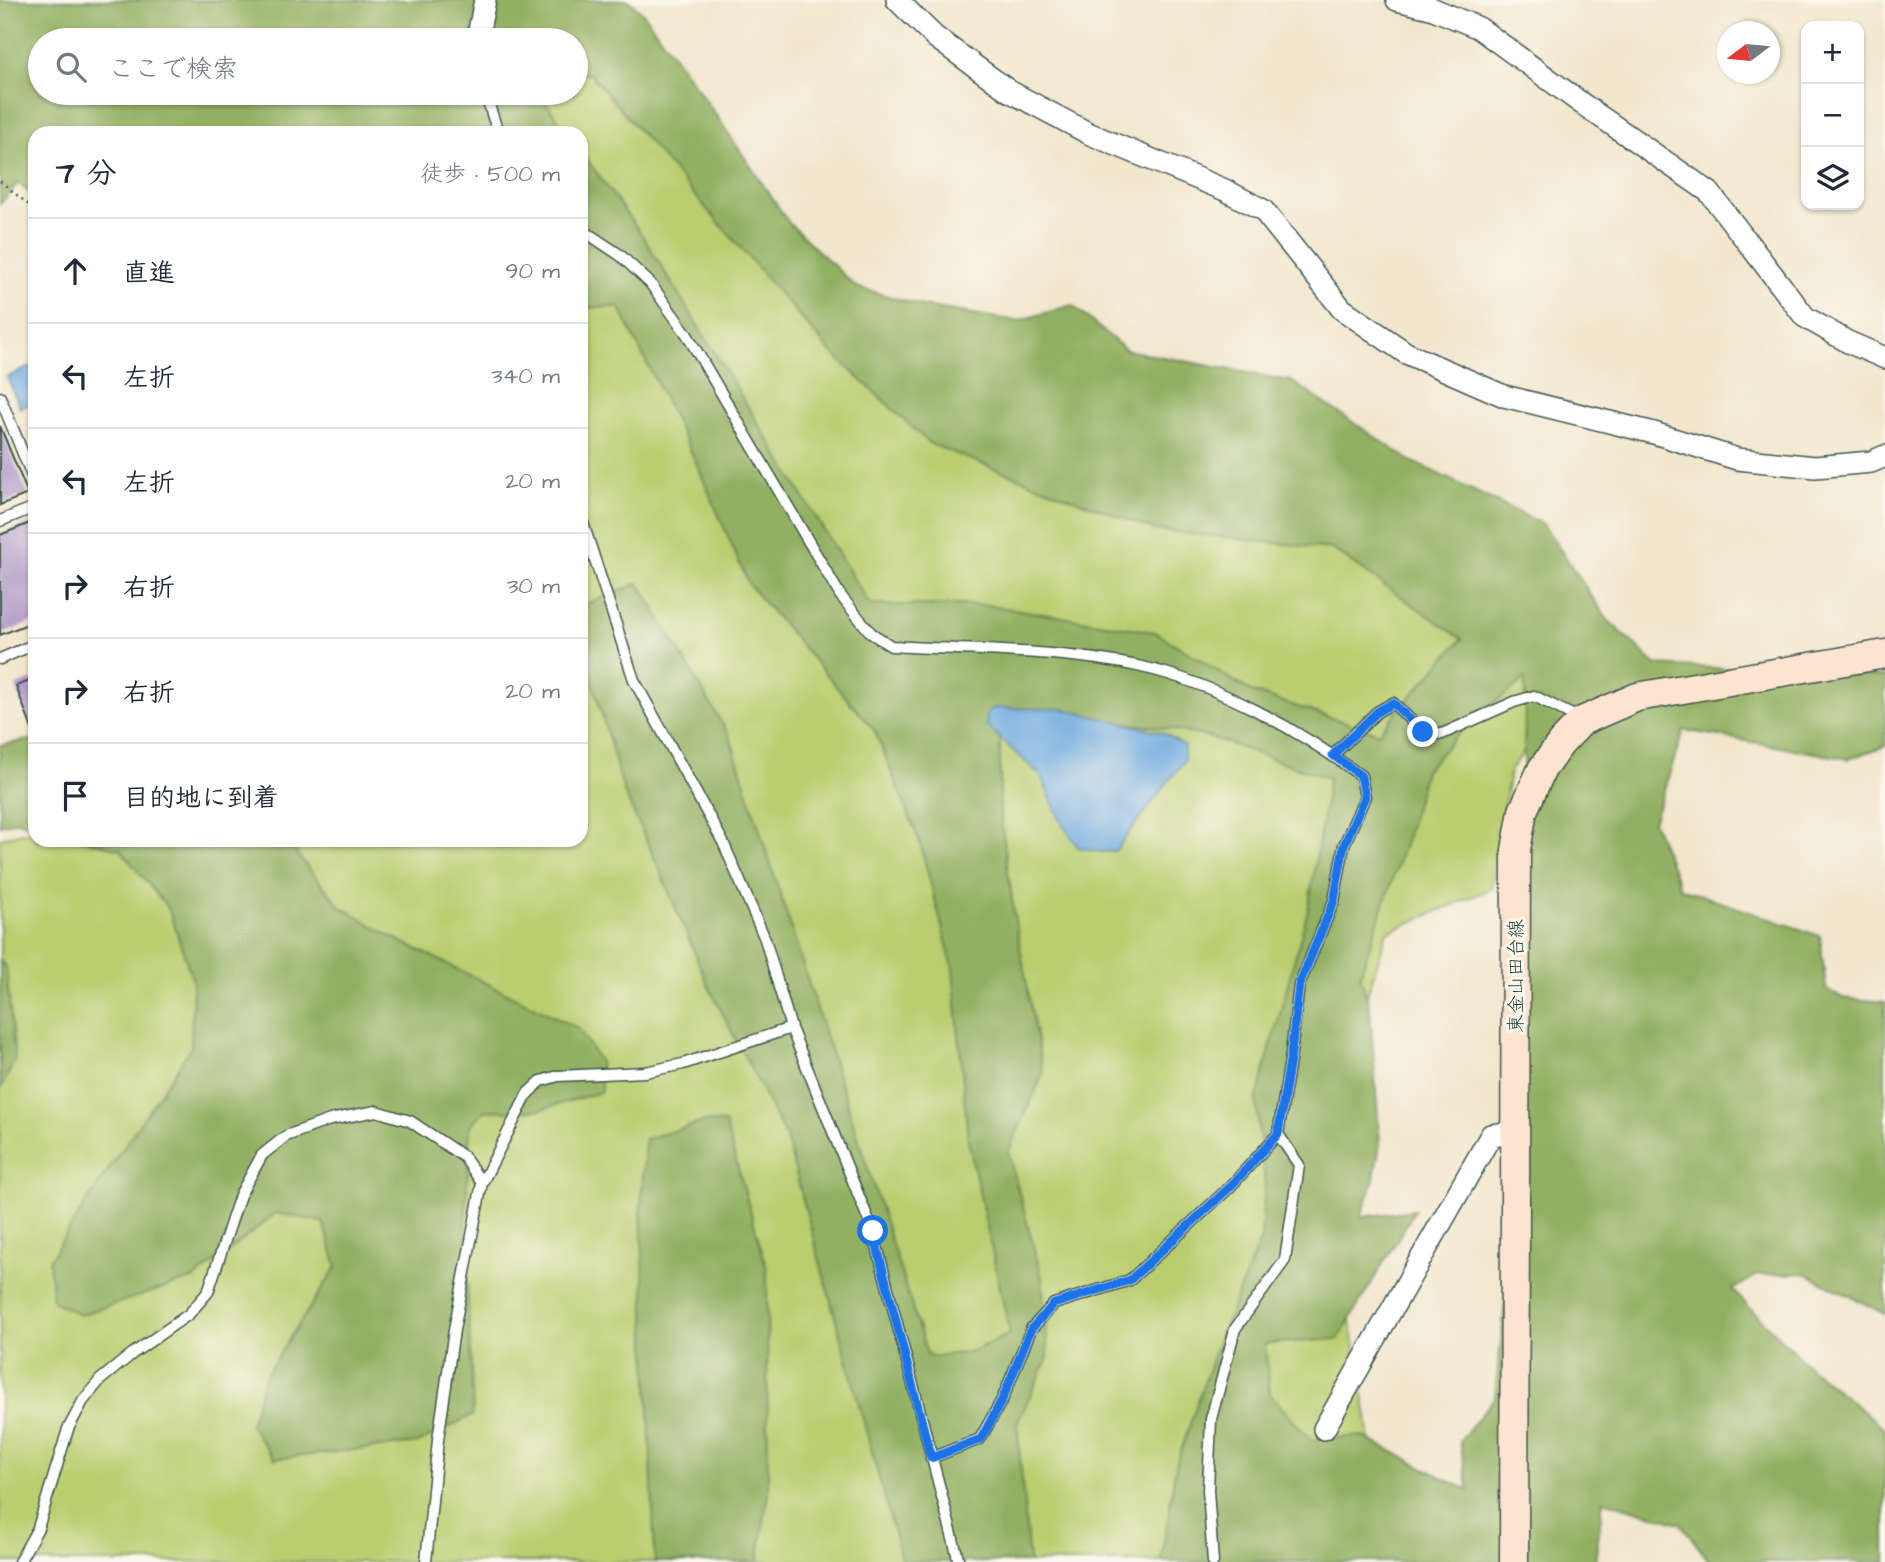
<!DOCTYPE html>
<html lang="ja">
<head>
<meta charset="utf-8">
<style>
  body { margin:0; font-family:"Architects Daughter","Klee One",sans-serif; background:#f2f2f3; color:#1f2937 }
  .controls { position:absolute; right:21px; top:21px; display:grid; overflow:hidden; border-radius:14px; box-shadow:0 2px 5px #0004 }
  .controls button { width:63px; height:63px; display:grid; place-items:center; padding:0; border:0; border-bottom:2px solid #e0e1e3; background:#fff; color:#1f2937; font:35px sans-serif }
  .compass { position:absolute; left:1717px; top:21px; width:63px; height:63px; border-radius:50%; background:#fff; box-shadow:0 2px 5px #0004; rotate:254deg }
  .stop { position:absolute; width:21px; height:21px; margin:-16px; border:5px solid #1a73e8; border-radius:50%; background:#fff }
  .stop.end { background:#1a73e8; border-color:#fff; box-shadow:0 2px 7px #0008 }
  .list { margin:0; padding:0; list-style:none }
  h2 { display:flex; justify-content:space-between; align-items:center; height:91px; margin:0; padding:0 28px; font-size:30px }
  h2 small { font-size:23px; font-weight:400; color:#747a83 }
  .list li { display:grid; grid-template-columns:46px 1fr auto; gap:21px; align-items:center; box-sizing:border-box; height:105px; padding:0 28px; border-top:2px solid #e0e1e3 }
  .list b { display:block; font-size:26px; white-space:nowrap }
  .list em { font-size:23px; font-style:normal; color:#747a83 }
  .icon { flex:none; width:38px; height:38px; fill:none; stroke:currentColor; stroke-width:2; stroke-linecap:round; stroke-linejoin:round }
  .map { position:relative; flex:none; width:1885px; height:1562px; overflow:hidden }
  .search { position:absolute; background:#fff; box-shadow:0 2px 5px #0004; left:28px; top:28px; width:560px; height:77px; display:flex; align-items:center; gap:18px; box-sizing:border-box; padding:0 24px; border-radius:38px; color:#747a83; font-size:26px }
  .panel { position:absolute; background:#fff; box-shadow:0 2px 5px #0004; left:28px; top:126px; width:560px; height:721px; border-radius:21px }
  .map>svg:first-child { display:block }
  .green { fill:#bacd70; stroke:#6c8552; stroke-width:2 }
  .forest { fill:#93b062; stroke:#59764b; stroke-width:2; fill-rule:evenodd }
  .water { fill:#70aae0; stroke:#48748a; stroke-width:2 }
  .building { fill:#b09ac7 }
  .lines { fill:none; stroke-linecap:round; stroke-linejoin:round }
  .service-casing { stroke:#3f564b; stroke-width:13 }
  .minor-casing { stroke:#3f564b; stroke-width:24 }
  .secondary-casing { stroke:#3f564b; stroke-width:31 }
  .path { stroke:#3f564b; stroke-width:2.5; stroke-dasharray:2 5; stroke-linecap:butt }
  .service { stroke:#fff; stroke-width:10 }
  .minor { stroke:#fff; stroke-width:21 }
  .secondary { stroke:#fde4d1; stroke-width:28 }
  .route { stroke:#1a73e8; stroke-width:9 }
  .labels { text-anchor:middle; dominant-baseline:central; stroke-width:6; stroke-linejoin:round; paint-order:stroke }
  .street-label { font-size:19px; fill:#1f3d34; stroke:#fbf7ec }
</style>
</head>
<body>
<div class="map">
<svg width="1885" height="1562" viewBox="0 0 1885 1562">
  <rect width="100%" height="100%" fill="#fbf7ec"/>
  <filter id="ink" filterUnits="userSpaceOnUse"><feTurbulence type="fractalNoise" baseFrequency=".0143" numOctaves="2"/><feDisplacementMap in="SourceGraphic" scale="14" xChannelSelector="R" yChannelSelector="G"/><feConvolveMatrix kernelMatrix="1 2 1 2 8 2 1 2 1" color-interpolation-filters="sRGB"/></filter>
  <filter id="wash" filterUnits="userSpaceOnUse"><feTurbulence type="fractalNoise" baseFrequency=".00686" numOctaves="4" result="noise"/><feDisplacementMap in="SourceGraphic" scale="28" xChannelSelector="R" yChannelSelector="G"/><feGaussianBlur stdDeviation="1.57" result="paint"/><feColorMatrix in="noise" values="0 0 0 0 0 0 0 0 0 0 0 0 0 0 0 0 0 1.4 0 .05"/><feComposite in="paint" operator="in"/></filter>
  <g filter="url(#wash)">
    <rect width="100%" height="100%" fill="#f2e6cd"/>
    <!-- green -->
    <path class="green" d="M 576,42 L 819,295 L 1170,457 L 1587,664 L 1510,771 L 1491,889 L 1387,932 L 1357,1028 L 1342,1273 L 1368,1423 L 1382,1562 L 0,1562 L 0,838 L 35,830 L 35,840 L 581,840 L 581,133 L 337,133 L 416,93 L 576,93 Z"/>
    <!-- forest -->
    <path class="forest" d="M 0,0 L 628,0 L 643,13 L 716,115 L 789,223 L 856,287 L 923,306 L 1017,321 L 1072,305 L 1126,350 L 1291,381 L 1411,461 L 1543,524 L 1607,619 L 1656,665 L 1885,677 L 1885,746 L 1849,759 L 1684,730 L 1653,822 L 1680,888 L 1820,936 L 1826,989 L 1842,998 L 1885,1002 L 1885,1314 L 1805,1273 L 1758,1275 L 1732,1290 L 1810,1368 L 1885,1429 L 1885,1562 L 1710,1562 L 1680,1523 L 1603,1500 L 1595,1562 L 1161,1562 L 1176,1465 L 1218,1342 L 1261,1238 L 1265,1185 L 1256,1101 L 1308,910 L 1329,778 C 1278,763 1229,739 1176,730 C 1118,720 1058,718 1000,711 L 1000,813 L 1014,914 L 1043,1074 L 1008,1152 L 1042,1278 L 1048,1358 L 1017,1423 L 1029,1562 L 902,1562 L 786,1137 L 708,985 L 659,868 L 624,792 L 581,641 L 581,606 L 639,583 L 730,737 L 928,1357 L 970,1352 L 1010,1334 L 968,1140 L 953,968 L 920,843 L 875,731 L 749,585 L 695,460 L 619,307 L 581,308 L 581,151 L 644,238 L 870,605 L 987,605 L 1155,632 L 1252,692 L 1378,733 L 1462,639 L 1332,549 L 1155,530 L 930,444 L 828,349 L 590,74 L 576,74 L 576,40 L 40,40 L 40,93 L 539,93 L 568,133 L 35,133 L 35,198 L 18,183 L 0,204 ZM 1525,679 L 1521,1156 L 1495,1397 L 1460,1441 L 1469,1491 L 1362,1436 L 1311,1440 L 1270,1394 L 1265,1344 L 1338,1339 L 1415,1210 L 1361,1217 L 1373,1184 L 1380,1144 L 1370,1008 L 1360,975 L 1405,842 L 1425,771 L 1467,724 Z
      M 35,739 L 35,826 L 16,821 L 0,825 L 0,745 Z
      M 85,840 L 285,840 L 340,906 L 390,936 L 578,1028 L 600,1062 L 601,1092 L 539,1110 L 484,1111 L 470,1126 L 465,1225 L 473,1415 L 418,1443 L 274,1459 L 250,1425 L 265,1376 L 337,1266 L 323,1222 L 276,1213 L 195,1278 L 80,1315 L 53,1301 L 49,1261 L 95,1189 L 191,1048 L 193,981 L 169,910 L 121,850 Z
      M 0,961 L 6,967 L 15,1060 L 0,1090 Z
      M 704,1122 L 725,1123 L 767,1269 L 768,1494 L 758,1562 L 655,1562 L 641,1209 L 645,1139 Z"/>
    <!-- water -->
    <path class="water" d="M 35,365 L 35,402 L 20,408 L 7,377 Z
      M 992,708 L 1063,709 L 1164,733 L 1184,746 L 1184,761 L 1115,851 L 1100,852 L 1078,847 L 1061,822 L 1041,776 L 987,726 L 986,715 Z"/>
    <g id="blocks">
      <!-- building -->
      <path class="building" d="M 0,426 L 28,494 L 0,505 Z
        M 35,521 L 35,621 L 0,635 L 0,535 Z
        M 35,679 L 35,734 L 34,734 L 16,686 Z"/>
    </g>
  </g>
  <g filter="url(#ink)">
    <use href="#blocks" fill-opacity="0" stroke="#3f564b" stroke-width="2"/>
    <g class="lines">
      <!-- service casing -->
      <g class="service-casing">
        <path id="service" d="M 486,95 L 498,133
          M 581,229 L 620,255 L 650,283 L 686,333 L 840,595 L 871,633 L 891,646 C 974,651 1060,649 1142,667 C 1215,683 1301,731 1361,776 L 1365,797 L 1344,845 L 1334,901 L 1299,985 L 1291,1054 L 1278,1134 L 1230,1187 L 1130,1280 L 1054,1304 L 1031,1329 L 1003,1398 L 980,1439 L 931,1458
          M 0,397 L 35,483
          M 581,517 L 634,680 L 723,842 L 765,939 L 791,1028 L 873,1231 L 959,1562
          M 0,521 L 35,507
          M 0,659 L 35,644
          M 1333,755 L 1377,712 L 1393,703 L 1423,732 L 1442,734 L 1514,702 L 1534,696 L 1580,719
          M 19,1562 L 38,1528 L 68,1429 L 83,1401 L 100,1380 L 132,1354 L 189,1314 L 208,1292 L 240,1195 L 262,1155 L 286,1136 L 330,1120 L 376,1111 L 410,1121 L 464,1157 L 482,1183
          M 426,1562 L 438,1440 L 454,1330 L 482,1183 L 528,1093 L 541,1081 L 558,1076 L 645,1072 L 683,1064 L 791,1028
          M 1213,1562 L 1208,1490 L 1211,1419 L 1235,1329 L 1285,1260 L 1299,1165 L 1278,1134"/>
      </g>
      <!-- minor casing -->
      <g class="minor-casing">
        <path id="minor" d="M 897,0 L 935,37 L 1009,91 L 1090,134 L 1225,190 L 1263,210 L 1342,309 L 1406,353 L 1504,396 L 1654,433 L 1737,459 L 1815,467 L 1871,462 L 1885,456
          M 1397,0 L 1431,8 L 1479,28 L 1581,103 L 1709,192 L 1805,317 L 1848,342 L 1885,358
          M 477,40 L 485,0
          M 485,93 L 486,95
          M 1324,1429 L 1491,1135 L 1515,1132"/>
      </g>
      <!-- secondary casing -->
      <g class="secondary-casing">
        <path id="secondary" d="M 1514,1562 L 1516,850 L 1523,811 L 1542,769 L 1561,743 L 1582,721 L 1637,697 L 1885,654"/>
      </g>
      <!-- path -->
      <path class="path" d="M 0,181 L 35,210"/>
      <!-- service -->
      <use href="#service" class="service"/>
      <!-- minor -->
      <use href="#minor" class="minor"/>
      <!-- secondary -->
      <use href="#secondary" class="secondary"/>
    </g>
  </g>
  <g class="lines" filter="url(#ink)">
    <!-- route -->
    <path class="route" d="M 873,1231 L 931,1458 L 981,1439 L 1003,1398 L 1031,1329 L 1054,1304 L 1130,1280 L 1230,1187 L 1278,1134 L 1291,1054 L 1299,985 L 1334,901 L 1344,845 L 1365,797 L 1361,776 L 1333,755 L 1377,712 L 1393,703 L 1423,732"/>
  </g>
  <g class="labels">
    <!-- street labels -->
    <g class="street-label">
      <text transform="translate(1516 976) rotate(-90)">東金山田台線</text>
    </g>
  </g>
</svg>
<div class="controls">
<button>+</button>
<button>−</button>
<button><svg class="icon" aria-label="layers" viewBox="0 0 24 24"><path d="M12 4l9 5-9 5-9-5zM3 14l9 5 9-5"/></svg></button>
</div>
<svg class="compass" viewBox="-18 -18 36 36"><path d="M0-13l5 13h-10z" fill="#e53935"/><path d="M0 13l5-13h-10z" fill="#747a83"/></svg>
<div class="stop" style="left:873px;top:1231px"></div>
<div class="stop end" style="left:1423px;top:732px"></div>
<div class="search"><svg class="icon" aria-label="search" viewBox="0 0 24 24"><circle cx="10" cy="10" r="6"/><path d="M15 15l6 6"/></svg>ここで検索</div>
<section class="panel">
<h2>7 分<small>徒歩 · 500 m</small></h2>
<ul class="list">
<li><svg class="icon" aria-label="ahead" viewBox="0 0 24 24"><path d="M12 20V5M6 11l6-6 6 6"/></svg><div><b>直進</b></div><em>90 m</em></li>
<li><svg class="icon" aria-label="left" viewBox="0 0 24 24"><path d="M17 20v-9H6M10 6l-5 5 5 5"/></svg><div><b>左折</b></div><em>340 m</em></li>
<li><svg class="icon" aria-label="left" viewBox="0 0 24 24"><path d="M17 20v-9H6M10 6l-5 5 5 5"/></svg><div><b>左折</b></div><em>20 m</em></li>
<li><svg class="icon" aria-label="right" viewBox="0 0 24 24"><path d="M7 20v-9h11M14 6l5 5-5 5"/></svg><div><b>右折</b></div><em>30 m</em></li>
<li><svg class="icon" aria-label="right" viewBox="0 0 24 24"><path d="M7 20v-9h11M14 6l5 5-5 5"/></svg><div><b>右折</b></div><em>20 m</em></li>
<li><svg class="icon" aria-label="arrive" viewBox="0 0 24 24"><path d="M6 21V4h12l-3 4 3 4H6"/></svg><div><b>目的地に到着</b></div></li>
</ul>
</section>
</div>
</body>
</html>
